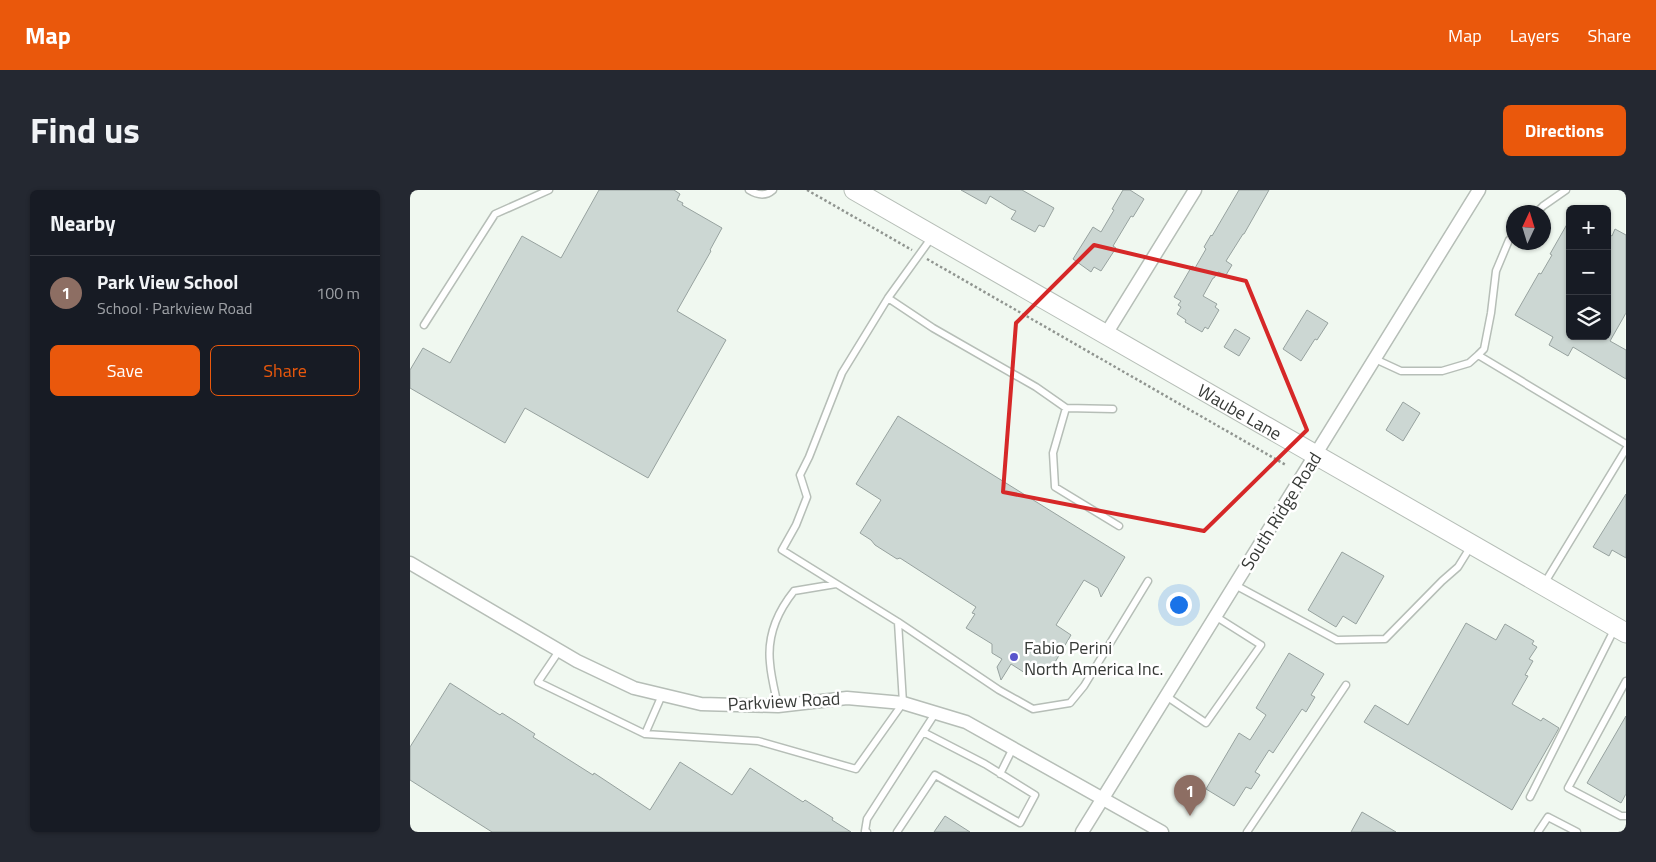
<!DOCTYPE html>
<html lang="en">
<head>
<meta charset="utf-8">
<style>
  body { margin:0; font-family:"Titillium Web",sans-serif; background:#242831; color:#f1f3f6 }
  .controls { position:absolute; right:15px; top:15px; display:grid; overflow:hidden; border-radius:8px; box-shadow:0 1px 4px #0004 }
  .controls button { width:45px; height:45px; display:grid; place-items:center; padding:0; border:0; border-bottom:1px solid #363941; background:#171b24; color:#f1f3f6; font:25px sans-serif }
  .compass { position:absolute; left:1096px; top:15px; width:45px; height:45px; border-radius:50%; background:#171b24; box-shadow:0 1px 4px #0004; rotate:4deg }
  .you { position:absolute; left:768px; top:414px; width:18px; height:18px; margin:-12px; border:4px solid #fff; border-radius:50%; background:#1a73e8; box-shadow:0 0 0 8px #1a73e833 }
  .badge { display:grid; place-items:center; width:32px; height:32px; border-radius:50%; background:#ea580c; color:#fff; font-size:16px; font-weight:700 }
  .pin { position:absolute; translate:-50% -41px; filter:drop-shadow(0 1px 2px #0008) }
  .pin::after { content:''; position:absolute; top:26px; width:18px; height:15px; background:inherit; clip-path:polygon(0 0,100% 0,50% 100%) }
  .list { margin:0; padding:0; list-style:none }
  h2 { display:flex; justify-content:space-between; align-items:center; height:65px; margin:0; padding:0 20px; font-size:21px }
  h2 small { font-size:16px; font-weight:400; color:#9ea1a6 }
  .list li { display:grid; grid-template-columns:32px 1fr auto; gap:15px; align-items:center; box-sizing:border-box; height:75px; padding:0 20px; border-top:1px solid #363941 }
  .list b { display:block; font-size:19px; white-space:nowrap }
  .list p { margin:0; font-size:16px; white-space:nowrap; color:#9ea1a6 }
  .list em { font-size:16px; font-style:normal; color:#9ea1a6 }
  .actions { display:flex; gap:10px; padding:15px 20px }
  .actions a { flex:1; padding:11px 0; border:1px solid #ea580c; border-radius:8px; text-align:center; font-size:18px; color:#ea580c }
  .actions .main { background:#ea580c; color:#fff }
  .icon { flex:none; width:28px; height:28px; fill:none; stroke:currentColor; stroke-width:2; stroke-linecap:round; stroke-linejoin:round }
  .map { position:relative; flex:none; width:1216px; height:642px; overflow:hidden; border-radius:8px }
  header { display:flex; align-items:center; gap:30px; box-sizing:border-box; height:70px; padding:0 25px; background:#ea580c; color:#fff }
  header strong { font-size:24px }
  nav { display:flex; gap:28px; margin-inline-start:auto; font-size:18px }
  .intro { display:flex; align-items:center; justify-content:space-between; box-sizing:border-box; height:120px; padding:0 30px }
  h1 { margin:0; font-size:35px }
  .button { padding:12px 22px; border-radius:8px; background:#ea580c; color:#fff; font-size:18px; font-weight:700 }
  main { display:flex; gap:30px; padding:0 30px }
  aside { flex:1; background:#171b24; border-radius:8px; box-shadow:0 1px 4px #0004 }
  .map>svg:first-child { display:block }
  .building { fill:#ccd7d3; stroke:#97a29f }
  .lines { fill:none; stroke-linecap:round; stroke-linejoin:round }
  .lane-casing { stroke:#b6beb7; stroke-width:9 }
  .street-casing { stroke:#b6beb7; stroke-width:15 }
  .secondary-casing { stroke:#b6beb7; stroke-width:21 }
  .path { stroke:#909590; stroke-width:2.5; stroke-dasharray:2.5 2.5; stroke-linecap:butt }
  .lane { stroke:#fff; stroke-width:6 }
  .street { stroke:#fff; stroke-width:12 }
  .secondary { stroke:#fff; stroke-width:19 }
  .marked { fill:none; stroke:#d62828; stroke-width:4; stroke-linejoin:round }
  .poi-dot { fill:#5854cc; stroke:#fff; stroke-width:2 }
  .labels { text-anchor:middle; dominant-baseline:central; stroke-width:5; stroke-linejoin:round; paint-order:stroke }
  .street-label { font-size:18px; fill:#373a37; stroke:#fff }
  .poi-label { font-size:18px; fill:#373a37; stroke:#fff; text-anchor:start }
</style>
</head>
<body>
<header>
<strong>Map</strong>
<nav><a>Map</a><a>Layers</a><a>Share</a></nav>
</header>
<div class="intro"><h1>Find us</h1><a class="button">Directions</a></div>
<main>
<aside>
<h2>Nearby<small></small></h2>
<ul class="list">
<li><span class="badge" style="background:#8d6e63">1</span><div><b>Park View School</b><p>School · Parkview Road</p></div><em>100 m</em></li>
</ul>
<div class="actions"><a class="main">Save</a><a>Share</a></div>
</aside>
<div class="map">
<svg width="1216" height="642" viewBox="0 0 1216 642">
  <rect width="100%" height="100%" fill="#f0f8f0"/>
  <!-- building -->
  <path class="building" d="M 189,0 L 264,0 L 270,4 L 267,10 L 273,13 L 272,15 L 312,38 L 300,60 L 301,61 L 267,121 L 316,150 L 238,288 L 115,218 L 95,253 L 0,198 L 0,180 L 13,158 L 40,173 L 112,46 L 151,68 Z
    M 551,0 L 612,0 L 644,18 L 634,37 L 629,35 L 625,42 L 601,29 L 606,21 L 601,19 L 580,6 L 576,14 Z
    M 713,0 L 720,0 L 734,9 L 723,27 L 721,26 L 703,56 L 706,58 L 691,81 L 684,77 L 681,82 L 663,69 L 683,37 L 691,42 L 704,20 L 702,19 Z
    M 829,0 L 859,0 L 834,44 L 833,44 L 816,71 L 822,75 L 816,85 L 808,82 L 804,88 L 803,88 L 793,106 L 807,114 L 805,117 L 809,120 L 798,139 L 795,137 L 792,142 L 775,132 L 776,130 L 767,124 L 771,117 L 768,115 L 771,111 L 764,107 L 782,76 L 785,78 L 796,59 L 794,57 L 801,45 L 802,46 Z
    M 1160,29 L 1160,146 L 1197,146 L 1197,43 L 1202,46 L 1205,39 L 1216,45 L 1216,123 L 1200,151 L 1216,160 L 1216,189 L 1163,157 L 1158,166 L 1139,155 L 1143,147 L 1105,125 L 1129,83 L 1131,84 L 1142,65 L 1140,64 Z
    M 897,120 L 918,133 L 907,150 L 905,149 L 891,171 L 873,159 Z
    M 825,139 L 840,148 L 829,166 L 814,157 Z
    M 993,212 L 1010,223 L 993,251 L 976,240 Z
    M 488,226 L 715,367 L 691,407 L 688,398 L 674,390 L 646,435 L 661,445 L 641,479 L 637,479 L 633,486 L 623,479 L 615,483 L 601,474 L 591,490 L 587,477 L 592,469 L 582,463 L 582,454 L 556,438 L 565,424 L 562,423 L 566,417 L 490,368 L 487,369 L 465,355 L 461,350 L 450,343 L 471,310 L 446,294 Z
    M 1216,304 L 1216,368 L 1202,360 L 1199,366 L 1183,357 Z
    M 932,362 L 974,386 L 946,434 L 933,426 L 926,437 L 898,420 Z
    M 1056,433 L 1086,450 L 1095,434 L 1124,451 L 1122,454 L 1127,457 L 1119,469 L 1123,471 L 1115,485 L 1118,486 L 1102,514 L 1131,531 L 1133,528 L 1149,538 L 1102,620 L 954,532 L 965,515 L 998,535 Z
    M 879,463 L 914,484 L 901,505 L 905,507 L 896,522 L 892,519 L 863,563 L 859,560 L 845,582 L 850,585 L 841,599 L 836,597 L 824,616 L 796,599 L 829,543 L 840,550 L 856,525 L 846,518 Z
    M 40,493 L 90,525 L 92,523 L 125,544 L 123,547 L 183,585 L 184,583 L 240,620 L 270,572 L 322,605 L 340,578 L 393,612 L 395,610 L 423,628 L 422,630 L 441,642 L 82,642 L 0,590 L 0,557 Z
    M 1216,526 L 1216,604 L 1211,613 L 1177,593 Z
    M 952,622 L 986,642 L 941,642 Z
    M 535,626 L 560,642 L 524,642 Z"/>
  <g class="lines">
    <!-- lane casing -->
    <g class="lane-casing">
      <path id="lane" d="M 339,0 C 347,5 355,7 363,0
        M 1127,22 L 1133,16 L 1156,0
        M 522,47 L 478,108 L 432,183 L 399,267 L 390,285 L 397,307 L 386,335 L 372,360 L 488,432 L 589,500 L 623,519 L 660,513 L 674,496 L 738,391
        M 478,108 L 523,138 L 626,197 L 656,218 L 703,219
        M 14,135 L 85,24 L 139,0
        M 1068,165 L 1216,254
        M 965,169 L 991,181 L 1032,181 L 1059,173 L 1068,165 L 1074,159 L 1081,123 L 1086,81 L 1099,50 L 1104,46
        M 656,218 L 643,263 L 645,297 L 709,336
        M 1134,394 L 1216,259
        M 825,395 L 927,450 L 975,449 L 1032,391 L 1048,377 L 1061,356
        M 149,461 L 128,492 L 235,544 L 348,551 L 446,579 L 493,513 L 488,432
        M 1216,491 L 1158,598 L 1211,626 L 1216,626
        M 756,506 L 796,533 L 851,455 L 805,426
        M 368,516 C 365,502 361,487 360,473 C 357,446 368,421 384,401 L 426,394
        M 235,544 L 252,505
        M 590,584 L 603,558
        M 1120,607 L 1205,438
        M 457,642 L 455,641 L 457,629 L 526,522
        M 487,642 L 525,585 L 610,633 L 625,605 L 575,574 L 513,542
        M 837,642 L 936,495
        M 1128,642 L 1138,627 L 1167,642"/>
    </g>
    <!-- street casing -->
    <g class="street-casing">
      <path id="street" d="M 696,144 L 785,0
        M 0,373 L 167,471 L 224,498 L 291,514 L 368,516 L 437,508 L 493,513 L 556,532 L 752,642
        M 672,642 L 1069,0"/>
    </g>
    <!-- secondary casing -->
    <g class="secondary-casing">
      <g id="secondary">
        <path id="s1" d="M 444,0 L 1216,443"/>
      </g>
    </g>
    <!-- path -->
    <path class="path" d="M 397,0 L 502,60
      M 517,69 L 876,275"/>
    <!-- lane -->
    <use href="#lane" class="lane"/>
    <!-- street -->
    <use href="#street" class="street"/>
    <!-- secondary -->
    <use href="#secondary" class="secondary"/>
  </g>
  <!-- marked area -->
  <path class="marked" d="M 684,55 L 836,91 L 897,240 L 794,341 L 593,302 L 606,133 Z"/>
  <!-- markers -->
  <circle class="poi-dot" cx="604" cy="467" r="5"/>
  <g class="labels">
    <!-- street labels -->
    <g class="street-label">
      <text stroke="none"><textPath href="#s1" startOffset="445">Waube Lane</textPath></text>
      <text transform="translate(871 321) rotate(-58)">South Ridge Road</text>
      <text transform="translate(374 511) rotate(-3)">Parkview Road</text>
    </g>
    <!-- poi labels -->
    <g class="poi-label">
      <text x="614" y="457">Fabio Perini<tspan x="614" dy="21">North America Inc.</tspan></text>
    </g>
  </g>
</svg>
<div class="controls">
<button>+</button>
<button>−</button>
<button><svg class="icon" aria-label="layers" viewBox="0 0 24 24"><path d="M12 4l9 5-9 5-9-5zM3 14l9 5 9-5"/></svg></button>
</div>
<svg class="compass" viewBox="-18 -18 36 36"><path d="M0-13l5 13h-10z" fill="#e53935"/><path d="M0 13l5-13h-10z" fill="#9ea1a6"/></svg>
<div class="you"></div>
<div class="pin badge" style="left:780px;top:626px;background:#8d6e63">1</div>
</div>
</main>
</body>
</html>
